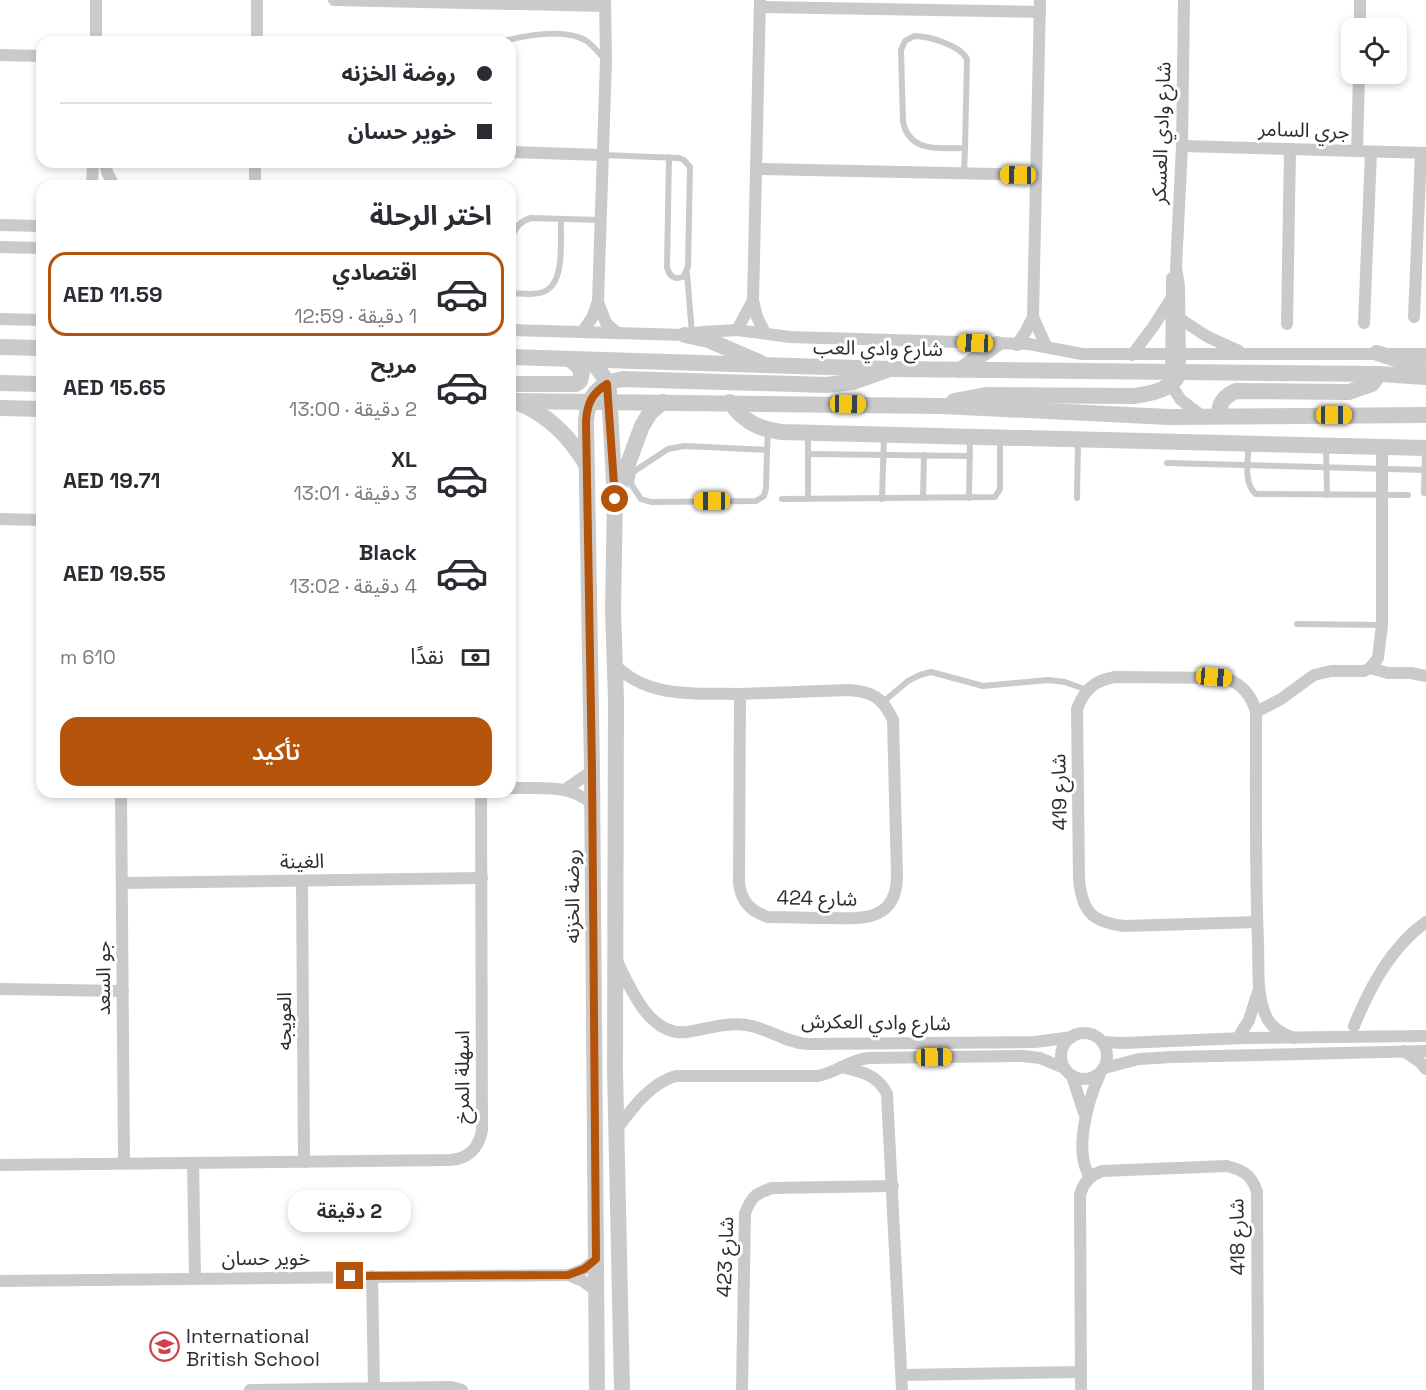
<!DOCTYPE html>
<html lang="ar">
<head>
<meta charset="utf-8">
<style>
	body { margin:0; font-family:"Space Grotesk","Noto Sans Arabic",sans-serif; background:#f2f2f3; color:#2b2b33; direction:rtl; height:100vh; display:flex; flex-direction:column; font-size:22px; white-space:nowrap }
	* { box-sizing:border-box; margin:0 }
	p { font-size:20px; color:#7c7c81 }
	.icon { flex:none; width:33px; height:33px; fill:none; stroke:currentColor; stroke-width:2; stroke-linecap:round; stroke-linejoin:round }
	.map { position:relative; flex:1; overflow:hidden; direction:ltr }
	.details { position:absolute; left:36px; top:180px; width:480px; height:618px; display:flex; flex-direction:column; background:#fff; border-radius:18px; box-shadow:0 3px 9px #0003; direction:rtl }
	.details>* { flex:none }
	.guide { position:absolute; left:36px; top:36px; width:480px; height:132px; border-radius:18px; box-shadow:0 3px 9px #0003; direction:rtl; display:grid; align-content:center; height:132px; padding:0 24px; background:#fff }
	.buttons { position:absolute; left:1341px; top:18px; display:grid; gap:12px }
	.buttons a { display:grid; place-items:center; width:66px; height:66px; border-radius:12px; background:#fff; box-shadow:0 3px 9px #0003; font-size:30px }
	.end { position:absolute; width:27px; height:27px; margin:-14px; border:8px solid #b45309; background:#fff; box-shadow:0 0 0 3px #fff }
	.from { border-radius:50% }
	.bubble { position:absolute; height:42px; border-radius:18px; background:#fff; box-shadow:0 3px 9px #0003; font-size:20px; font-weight:600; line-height:42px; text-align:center; direction:rtl }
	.car { position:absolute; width:18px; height:36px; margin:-18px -9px; border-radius:8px; box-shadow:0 0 4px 2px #0007; background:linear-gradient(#f5c518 24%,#345 0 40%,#f5c518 0 76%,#345 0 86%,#f5c518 0) }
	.guide b { display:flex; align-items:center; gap:21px; height:57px; font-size:22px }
	.guide b+b { border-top:2px solid #e1e1e2 }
	.guide i { width:15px; height:15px; background:#2b2b33 }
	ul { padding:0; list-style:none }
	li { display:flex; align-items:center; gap:18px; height:84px; margin:0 12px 9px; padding:0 12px; border:3px solid transparent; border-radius:18px }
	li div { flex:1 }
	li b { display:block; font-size:22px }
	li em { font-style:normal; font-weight:600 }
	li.active { border-color:#b45309 }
	li>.icon { width:54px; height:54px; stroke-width:1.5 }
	h2 { padding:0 24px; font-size:27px; line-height:72px }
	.pay { display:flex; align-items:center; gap:15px; height:66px; padding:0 24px; font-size:22px }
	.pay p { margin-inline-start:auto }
	.action { display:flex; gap:12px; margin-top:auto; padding:12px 24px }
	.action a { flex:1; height:69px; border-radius:18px; background:#b45309; color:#fff; font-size:24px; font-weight:600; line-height:69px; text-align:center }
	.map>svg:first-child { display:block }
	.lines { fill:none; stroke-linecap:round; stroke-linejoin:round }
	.service { stroke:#cacaca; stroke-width:6 }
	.minor { stroke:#cacaca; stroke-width:12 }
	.tertiary { stroke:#cacaca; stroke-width:16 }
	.route { stroke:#b45309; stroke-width:8 }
	.labels { text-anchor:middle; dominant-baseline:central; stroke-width:6; stroke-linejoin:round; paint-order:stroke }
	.street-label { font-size:20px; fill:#2d2d2d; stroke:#fff }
	.poi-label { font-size:20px; fill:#2d2d2d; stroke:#fff; text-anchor:start }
</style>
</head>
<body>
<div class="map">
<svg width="1426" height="1390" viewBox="0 0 1426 1390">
	<rect width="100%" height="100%" fill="#fff"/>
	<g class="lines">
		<g class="service">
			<path d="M914 36C928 36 960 45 967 59L965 148C939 148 910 153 903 122L901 50 905 41Z"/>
			<path d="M500 42C523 36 563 28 585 40 593 45 599 53 605 60"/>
			<path d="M602 155 679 158 684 160 690 167 688 267 683 277C674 280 669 276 667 267L669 157"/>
			<path d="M964 173 965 148"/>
			<path d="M687 273 692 334"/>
			<path d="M510 280C511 259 504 225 531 218L600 220"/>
			<path d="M510 293C520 293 533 296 543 292 566 284 560 240 561 219"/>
			<path d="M808 433V499"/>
			<path d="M1249 444C1248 459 1243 484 1256 494L1408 495"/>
			<path d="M684 446 767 450 766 488 764 496 756 501 651 502 641 499 631 484 633 472 668 449Z"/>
			<path d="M1326 448 1327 495"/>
			<path d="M767 450 768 431"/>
			<path d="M808 454 970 456"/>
			<path d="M1167 463 1426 470"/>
			<path d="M1424 493 1425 449"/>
			<path d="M923 498 924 455"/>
			<path d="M969 498 970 437"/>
			<path d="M1077 498 1078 440"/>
			<path d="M782 499 995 497 1000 489V438"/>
			<path d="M882 499 884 435"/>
			<path d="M1297 624 1382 625"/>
			<path d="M883 702 908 681 920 675 931 672 983 686 1048 680 1065 682 1087 690"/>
		</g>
		<g class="minor">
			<path d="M334 0 605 6"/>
			<path d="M760 0 753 300 757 317 765 333"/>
			<path d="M760 7 1040 12"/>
			<path d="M1360 28V0"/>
			<path d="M96 42V0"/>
			<path d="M257 42V0"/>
			<path d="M0 55 42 56"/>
			<path d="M1182 146 1426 153"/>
			<path d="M1357 151 1359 74"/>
			<path d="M510 152 601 155"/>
			<path d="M105 162 107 172 114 186"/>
			<path d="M757 169 1036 175"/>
			<path d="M92 186 93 162"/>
			<path d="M255 186V162"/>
			<path d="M0 225 42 226"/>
			<path d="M0 247 42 248"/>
			<path d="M1172 278 1171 385 1181 400 1202 416"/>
			<path d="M598 302 606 323 617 333"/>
			<path d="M1033 317 1046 346"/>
			<path d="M1414 317 1421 153"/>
			<path d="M0 319 42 320"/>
			<path d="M1180 319 1208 337 1239 351"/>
			<path d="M1364 323 1371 152"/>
			<path d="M1287 324 1290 149"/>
			<path d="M510 330 685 335 702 332 737 330 790 337 1029 344 1082 354H1426"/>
			<path d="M737 330 753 300"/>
			<path d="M582 332 592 318 598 301 606 60 605 0"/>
			<path d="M1017 345 1026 331 1033 317 1040 0"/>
			<path d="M1132 355 1153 327 1171 299"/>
			<path d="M1180 361 1179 286 1176 268 1182 146 1184 0"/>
			<path d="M0 519 42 520"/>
			<path d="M615 665C649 699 696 693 740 694"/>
			<path d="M1370 668 1388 673H1411L1426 676"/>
			<path d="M848 690C872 691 883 698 893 720L897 875C897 921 864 919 828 918 808 918 788 917 768 917 750 911 741 901 739 883L740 694Z"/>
			<path d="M1256 712 1281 699 1314 675 1331 671H1364L1370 668 1378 658 1382 625V447"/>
			<path d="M510 788C540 789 569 783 592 804"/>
			<path d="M566 789 592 771"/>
			<path d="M121 792 124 1163"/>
			<path d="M302 880 304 1162"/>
			<path d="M122 883 482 878"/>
			<path d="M1257 922 1124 926C1091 922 1082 911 1079 879L1077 709C1084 690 1095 680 1115 677L1226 678C1242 685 1251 694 1256 712 1256 789 1255 866 1258 943 1259 966 1256 994 1266 1016 1271 1028 1282 1034 1294 1038"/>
			<path d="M617 961C630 988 650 1037 687 1032 707 1029 726 1022 746 1025 768 1028 786 1043 808 1044L1035 1042 1072 1037"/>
			<path d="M0 989 123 991"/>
			<path d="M1354 1026C1370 987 1391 947 1426 922"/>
			<circle cx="1084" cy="1056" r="23"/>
			<path d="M1238 1038 1249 1020 1258 992"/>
			<path d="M1103 1042 1123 1043 1244 1038 1426 1036"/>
			<path d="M1404 1051 1420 1062 1426 1069"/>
			<path d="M841 1067C861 1071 878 1075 887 1094L902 1390"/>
			<path d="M1104 1068 1139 1059 1172 1057 1426 1051"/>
			<path d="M1072 1076 1084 1113"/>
			<path d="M616 1130C632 1109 650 1083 676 1076H817C836 1073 849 1060 868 1058L1023 1056 1040 1058 1064 1068"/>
			<path d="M193 1163 195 1278"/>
			<path d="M0 1165 450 1160C468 1159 479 1148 482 1130L481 792"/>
			<path d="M1090 1177C1073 1151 1088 1100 1100 1074"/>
			<path d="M568 1275 583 1281 596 1291"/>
			<path d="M372 1276 374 1388"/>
			<path d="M0 1281 568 1275 584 1269 596 1259"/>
			<path d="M902 1375 1081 1372"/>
			<path d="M250 1390 451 1387 462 1390"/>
			<path d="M742 1390 745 1213C752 1196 755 1194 772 1188L893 1186"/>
			<path d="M1081 1390 1080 1195C1083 1183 1090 1175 1102 1171L1227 1166C1243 1170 1252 1175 1257 1192L1258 1390"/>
		</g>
		<g class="tertiary">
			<path d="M685 335 708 340 761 363"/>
			<path d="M0 347 42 348"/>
			<path d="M1377 353 1426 369"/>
			<path d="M510 357 890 369 1379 374 1426 377"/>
			<path d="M591 360 604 377 609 392 615 499 613 610 616 700 615 1069 622 1390"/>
			<path d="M960 370 997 344"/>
			<path d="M0 383 42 384"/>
			<path d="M510 384H576L580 381 582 372 577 365 571 360"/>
			<path d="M510 401 942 406 1169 417 1426 415"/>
			<path d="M954 401 986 395 1135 396C1151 393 1174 390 1179 372"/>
			<path d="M730 402C743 421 758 429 781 432L1426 448"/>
			<path d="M519 403C550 416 571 438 587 466"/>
			<path d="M0 408 42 409"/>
			<path d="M1219 415C1219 403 1224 396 1236 391L1349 392 1372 384 1379 374"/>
			<path d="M617 493 642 426 650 413 663 402"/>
			<path d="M597 1390 592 771 586 421C588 396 597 384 622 379L826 385 853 382 890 369"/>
		</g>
	</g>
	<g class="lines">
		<path class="route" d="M350 1276 568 1275 584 1269 596 1259 592 771 586 421C587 404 592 393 607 384L615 499"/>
	</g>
	<defs>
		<symbol id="school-ring" viewBox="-11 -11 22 22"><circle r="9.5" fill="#fff" stroke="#d24149" stroke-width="1.5"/><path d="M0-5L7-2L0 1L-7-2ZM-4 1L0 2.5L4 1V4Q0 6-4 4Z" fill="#d24149"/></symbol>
	</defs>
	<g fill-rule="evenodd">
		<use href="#school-ring" x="148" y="1330" width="33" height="33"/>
	</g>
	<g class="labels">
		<g class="street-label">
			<text transform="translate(1304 130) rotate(2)">جري السامر</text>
			<text transform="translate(1161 133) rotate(-88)">شارع وادي العسكر</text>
			<text transform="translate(878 348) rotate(1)">شارع وادي العب</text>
			<text transform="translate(1059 792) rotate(-91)">شارع 419</text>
			<text transform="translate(302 861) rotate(-1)">الغينة</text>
			<text transform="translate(572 896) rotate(-90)">روضة الخزنه</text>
			<text transform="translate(817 898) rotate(1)">شارع 424</text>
			<text transform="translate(103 978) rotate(-90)">جو السعد</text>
			<text transform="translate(284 1021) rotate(-90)">العويجه</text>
			<text transform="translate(876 1022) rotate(1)">شارع وادي العكرش</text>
			<text transform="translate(462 1077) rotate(-90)">اسهلة المرخ</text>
			<text transform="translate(1237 1237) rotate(-91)">شارع 418</text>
			<text transform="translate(725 1257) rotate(-88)">شارع 423</text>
			<text x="266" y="1258">خوير حسان</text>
		</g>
		<g class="poi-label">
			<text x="186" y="1336">International<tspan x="186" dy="23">British School</tspan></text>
		</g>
	</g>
</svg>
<div class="buttons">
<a><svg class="icon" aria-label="locate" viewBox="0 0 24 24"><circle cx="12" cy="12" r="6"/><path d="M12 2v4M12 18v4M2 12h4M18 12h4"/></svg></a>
</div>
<i class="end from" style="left:615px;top:499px"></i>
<i class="end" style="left:350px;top:1276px"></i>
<div class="bubble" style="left:288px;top:1190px;width:123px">2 دقيقة</div>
<i class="car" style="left:1018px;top:175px;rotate:271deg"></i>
<i class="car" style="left:975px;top:343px;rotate:272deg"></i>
<i class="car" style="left:848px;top:404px;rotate:91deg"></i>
<i class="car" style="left:1334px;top:415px;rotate:90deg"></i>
<i class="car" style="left:712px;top:501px;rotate:270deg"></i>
<i class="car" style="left:1214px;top:677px;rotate:95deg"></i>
<i class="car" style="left:934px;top:1057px;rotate:89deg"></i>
<div class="guide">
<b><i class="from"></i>روضة الخزنه</b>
<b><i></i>خوير حسان</b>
</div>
<section class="details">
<h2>اختر الرحلة</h2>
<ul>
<li class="active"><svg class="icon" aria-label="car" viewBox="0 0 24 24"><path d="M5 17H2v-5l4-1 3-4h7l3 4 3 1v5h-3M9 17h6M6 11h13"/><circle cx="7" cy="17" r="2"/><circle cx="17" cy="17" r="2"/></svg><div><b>اقتصادي</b><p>1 دقيقة · 12:59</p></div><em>AED 11.59</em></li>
<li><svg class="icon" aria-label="car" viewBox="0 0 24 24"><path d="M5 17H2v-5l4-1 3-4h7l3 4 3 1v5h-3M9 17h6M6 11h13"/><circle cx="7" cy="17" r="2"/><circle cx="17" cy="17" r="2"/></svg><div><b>مريح</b><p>2 دقيقة · 13:00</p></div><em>AED 15.65</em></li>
<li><svg class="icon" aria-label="car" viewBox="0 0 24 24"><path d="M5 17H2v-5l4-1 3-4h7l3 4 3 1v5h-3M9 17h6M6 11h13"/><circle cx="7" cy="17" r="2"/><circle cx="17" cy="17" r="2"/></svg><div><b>XL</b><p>3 دقيقة · 13:01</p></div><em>AED 19.71</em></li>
<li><svg class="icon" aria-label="car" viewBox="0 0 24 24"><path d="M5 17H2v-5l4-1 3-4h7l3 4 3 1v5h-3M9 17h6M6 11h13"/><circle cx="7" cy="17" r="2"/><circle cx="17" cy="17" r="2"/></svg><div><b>Black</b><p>4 دقيقة · 13:02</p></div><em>AED 19.55</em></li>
</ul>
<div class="pay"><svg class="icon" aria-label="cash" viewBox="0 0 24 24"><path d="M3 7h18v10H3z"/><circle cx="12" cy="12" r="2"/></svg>نقدًا<p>610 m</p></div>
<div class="action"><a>تأكيد</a></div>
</section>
</div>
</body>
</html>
